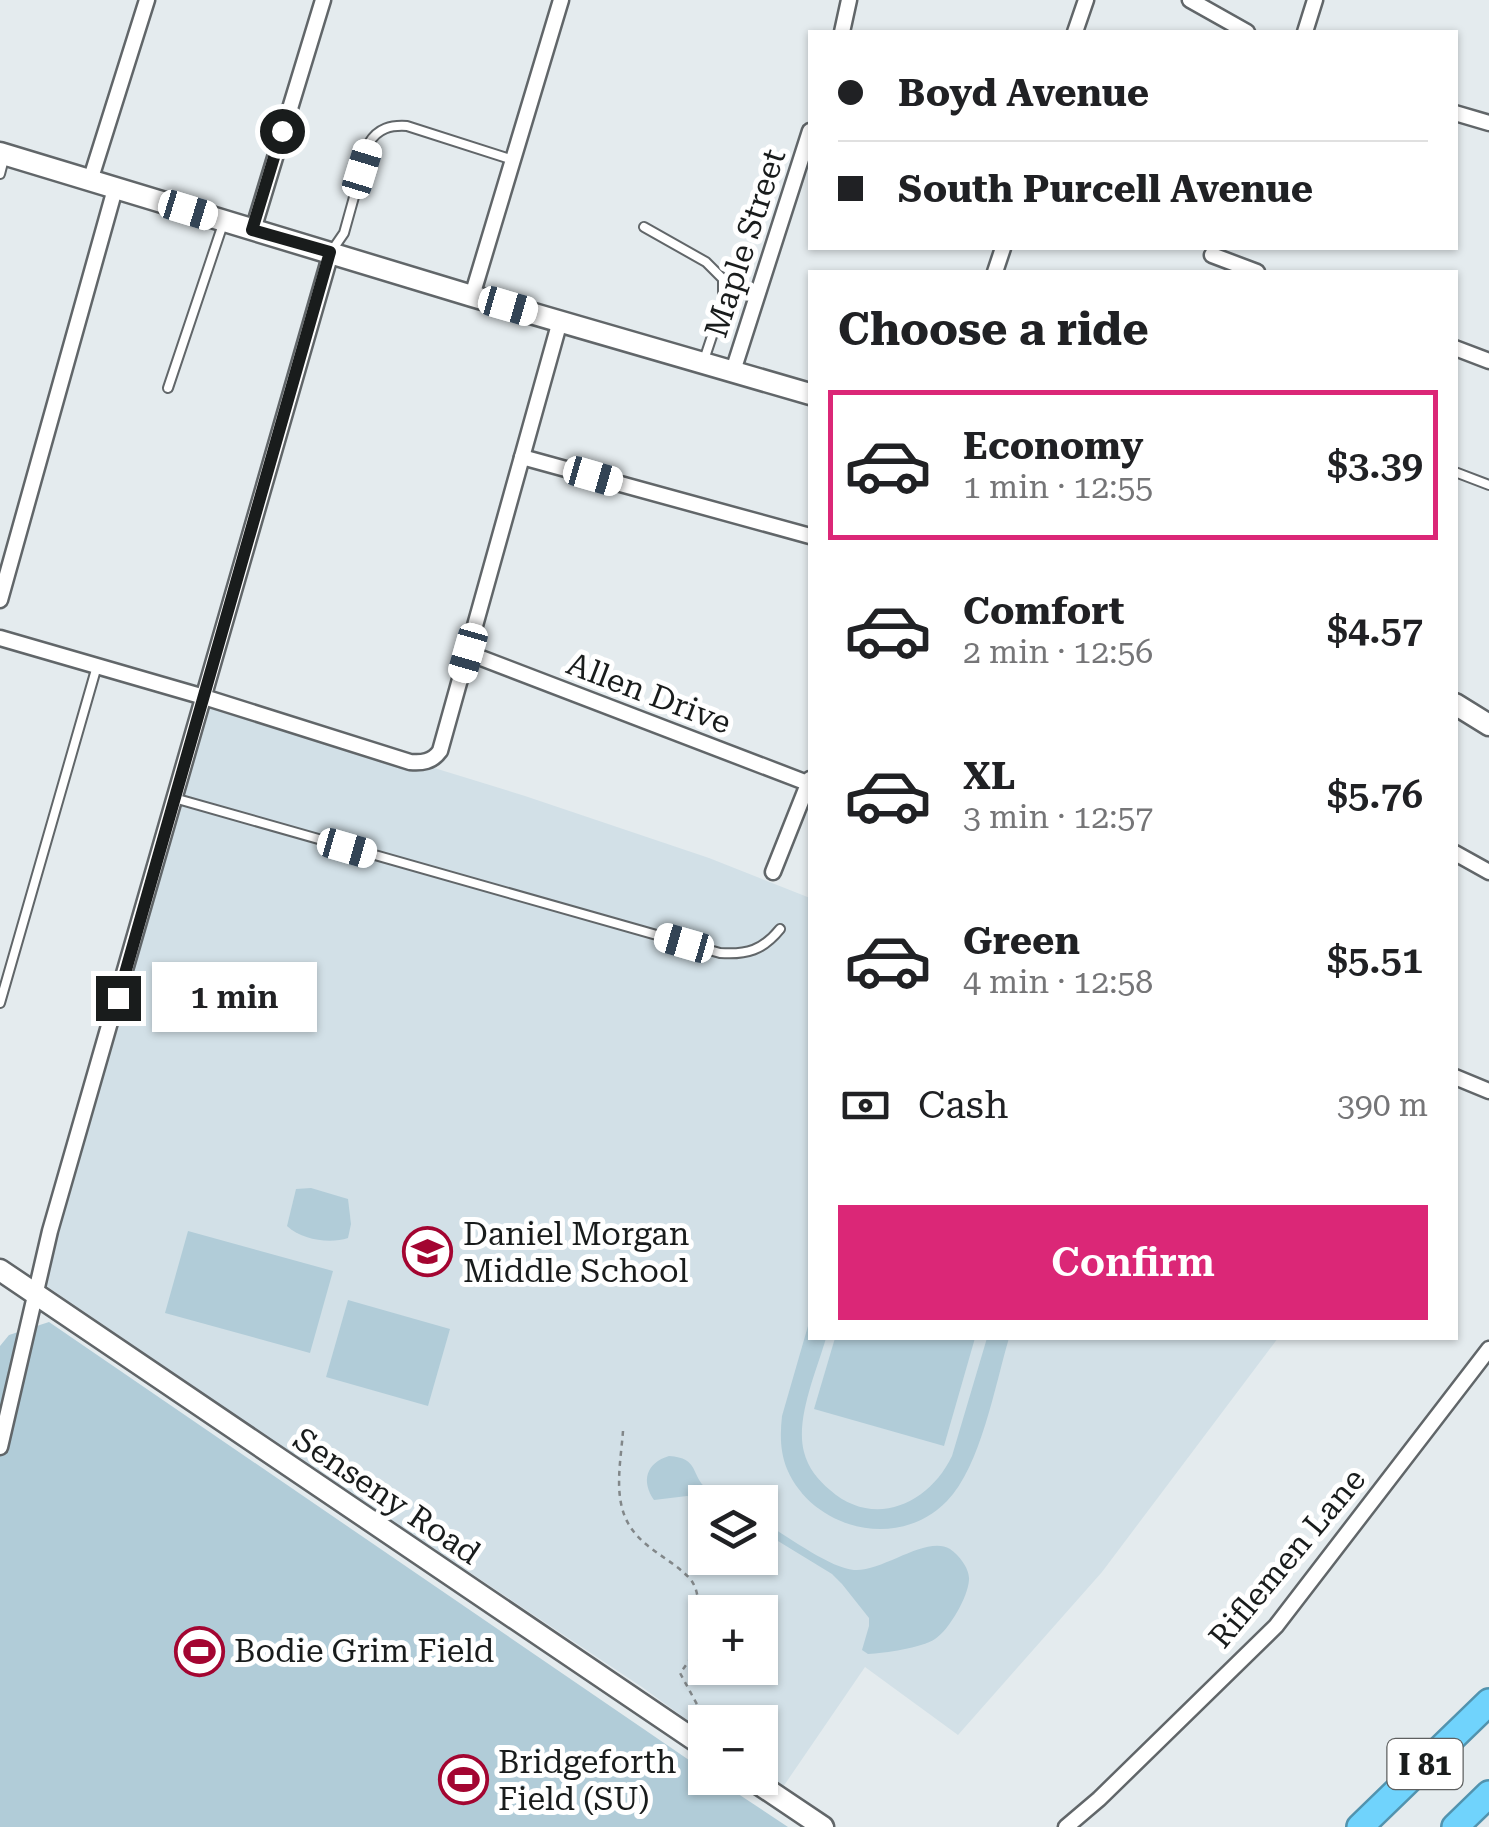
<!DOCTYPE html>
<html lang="en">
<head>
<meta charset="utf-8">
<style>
	body { margin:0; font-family:"Roboto Serif",serif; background:#f2f2f2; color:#202124; height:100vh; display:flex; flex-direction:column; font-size:38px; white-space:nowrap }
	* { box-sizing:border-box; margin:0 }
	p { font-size:32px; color:#757577 }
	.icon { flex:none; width:55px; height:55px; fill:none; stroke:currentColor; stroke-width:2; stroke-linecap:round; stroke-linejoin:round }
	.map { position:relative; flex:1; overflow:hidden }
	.drawer { position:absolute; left:808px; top:270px; width:650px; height:1070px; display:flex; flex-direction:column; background:#fff; border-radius:0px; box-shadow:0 2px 8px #0004 }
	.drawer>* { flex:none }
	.hud { position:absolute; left:808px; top:30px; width:650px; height:220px; border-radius:0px; box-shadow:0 2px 8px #0004; display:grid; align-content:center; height:220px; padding:0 30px; background:#fff }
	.tools { position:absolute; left:688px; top:1485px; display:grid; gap:20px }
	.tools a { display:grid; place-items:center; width:90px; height:90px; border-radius:0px; background:#fff; box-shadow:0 2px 8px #0004; font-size:50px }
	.end { position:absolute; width:45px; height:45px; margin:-22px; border:12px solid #191c1c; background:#fff; box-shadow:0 0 0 5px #fff }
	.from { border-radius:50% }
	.bubble { position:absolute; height:70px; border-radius:0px; background:#fff; box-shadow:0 2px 8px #0004; font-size:32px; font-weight:600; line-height:70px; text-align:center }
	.car { position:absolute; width:30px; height:60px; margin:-30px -15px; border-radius:12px; box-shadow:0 0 8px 2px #0007; background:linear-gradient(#fff 24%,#345 0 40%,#fff 0 76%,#345 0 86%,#fff 0) }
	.hud b { display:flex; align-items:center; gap:35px; height:95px; font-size:38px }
	.hud b+b { border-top:2px solid #e0e0e0 }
	.hud i { width:25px; height:25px; background:#202124 }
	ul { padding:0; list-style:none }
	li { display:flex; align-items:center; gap:30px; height:150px; margin:0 20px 15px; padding:0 10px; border:5px solid transparent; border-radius:0px }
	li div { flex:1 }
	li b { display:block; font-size:38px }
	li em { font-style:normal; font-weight:600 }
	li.on { border-color:#db2777 }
	li>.icon { width:90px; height:90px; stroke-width:1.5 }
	h2 { padding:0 30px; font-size:45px; line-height:120px }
	.pay { display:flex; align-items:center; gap:25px; height:110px; padding:0 30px; font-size:38px }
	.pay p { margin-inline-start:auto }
	.cta { display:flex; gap:20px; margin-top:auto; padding:20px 30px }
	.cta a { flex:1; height:115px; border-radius:0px; background:#db2777; color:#fff; font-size:40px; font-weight:600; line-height:115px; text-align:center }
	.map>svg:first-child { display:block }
	.built { fill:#d2e0e7; fill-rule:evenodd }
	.green { fill:#b1ccd8 }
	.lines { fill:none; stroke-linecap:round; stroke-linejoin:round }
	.lane-casing { stroke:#616669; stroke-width:12 }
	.street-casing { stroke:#616669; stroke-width:19 }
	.secondary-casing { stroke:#616669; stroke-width:25 }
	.highway-casing { stroke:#5293ae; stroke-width:30 }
	.path { stroke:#828789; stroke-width:2.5; stroke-dasharray:5 5; stroke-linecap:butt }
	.lane { stroke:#fff; stroke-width:8 }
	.street { stroke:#fff; stroke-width:14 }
	.secondary { stroke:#fff; stroke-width:20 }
	.highway { stroke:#70d3fc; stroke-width:25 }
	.route { stroke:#191c1c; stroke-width:12 }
	.labels { text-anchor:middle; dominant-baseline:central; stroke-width:10; stroke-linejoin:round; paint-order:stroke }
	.shield { fill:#fff; stroke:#5e6060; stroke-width:2.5 }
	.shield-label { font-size:30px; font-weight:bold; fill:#191c1c }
	.street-label { font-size:32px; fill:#191c1c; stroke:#fff }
	.poi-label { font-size:32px; fill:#191c1c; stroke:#fff; text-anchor:start }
</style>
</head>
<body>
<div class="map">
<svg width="1489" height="1827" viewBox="0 0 1489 1827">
	<rect width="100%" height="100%" fill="#e4ebee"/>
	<path class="built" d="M204 697 525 796 709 858 810 898V1338H1278L1102 1572 958 1735 865 1667 783 1787 760 1771V1722H705V1733L642 1687 335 1483 39 1281ZM705 1502H760V1558H705ZM705 1612H760V1668H705Z"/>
	<g class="green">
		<path d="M311 1188 348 1199 351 1224 348 1238C330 1244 302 1240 287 1226L296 1189Z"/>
		<path d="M188 1231 333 1271 310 1353 165 1313Z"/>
		<path d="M348 1300 450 1329 428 1406 326 1377Z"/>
		<path d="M810 1319V1338H826C817 1370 795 1419 804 1452 808 1468 818 1480 830 1490 874 1529 929 1504 952 1456L987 1338H1009C995 1385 981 1466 947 1501 899 1551 813 1530 787 1469 780 1452 780 1434 782 1416Z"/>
		<path d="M49 1322 705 1771V1778H714L788 1827H0V1346L9 1335Z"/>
		<path d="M835 1338H975L944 1446 814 1409Z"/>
		<path d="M669 1456C700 1458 690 1475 707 1489 714 1494 724 1498 731 1502H711L687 1496 654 1500C641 1481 646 1463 669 1456Z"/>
		<path d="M760 1520C783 1533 829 1568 854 1570 883 1572 926 1535 950 1549 959 1555 970 1569 969 1580 968 1597 949 1630 935 1639 921 1648 885 1653 868 1654L862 1650 869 1626V1618L842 1584 832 1574 760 1530Z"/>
	</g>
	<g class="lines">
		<defs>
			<g id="lane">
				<path d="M0 174 5 155"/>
				<path d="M644 227 706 262 723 279V303L703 363"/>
				<path d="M333 249 344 233 369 143C378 128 391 125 407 126L513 160"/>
				<path d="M168 388 224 221"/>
				<path d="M1455 472 1489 485"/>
				<path d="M174 798 720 953C747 955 763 950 780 929"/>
				<path d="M0 1003 97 666"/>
			</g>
			<g id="street">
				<path d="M1190 0 1247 32"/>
				<path d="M842 32 849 0"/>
				<path d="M1075 32 1086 0"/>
				<path d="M1305 32 1315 0"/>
				<path d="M1455 113 1489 123"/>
				<path d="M90 181 147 0"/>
				<path d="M253 230 323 0"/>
				<path d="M1212 255 1257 272"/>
				<path d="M995 272 1003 248"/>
				<path d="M472 296 561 0"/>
				<path d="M1455 348 1489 361"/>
				<path d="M733 371 810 131"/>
				<path d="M522 457 810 536"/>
				<path d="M0 600 115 189"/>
				<path d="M0 638 204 697 410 762C422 763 432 762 440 751L560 321"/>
				<path d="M468 653 810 784"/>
				<path d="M1455 853 1489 872"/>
				<path d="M773 872 810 779"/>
				<path d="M1455 1077 1489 1091"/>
				<path d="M0 1447 50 1231 331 253"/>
				<path d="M1066 1827 1099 1799 1276 1626 1489 1349"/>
			</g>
			<g id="secondary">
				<path d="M0 153 472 296 810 394"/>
				<path d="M1455 704 1489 725"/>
				<path d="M0 1270 705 1747"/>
				<path d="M750 1778 823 1827"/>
			</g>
			<g id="highway">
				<path d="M1360 1827 1489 1702"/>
				<path d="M1455 1827 1489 1794"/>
			</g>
		</defs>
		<use href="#lane" class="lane-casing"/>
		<use href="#street" class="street-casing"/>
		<use href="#secondary" class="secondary-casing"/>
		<use href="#highway" class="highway-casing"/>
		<path class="path" d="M623 1431C621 1460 613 1496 628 1523 642 1549 673 1559 691 1580 694 1584 696 1589 697 1594 708 1627 701 1646 680 1673L699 1708 702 1721"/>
		<use href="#lane" class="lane"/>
		<use href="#street" class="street"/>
		<use href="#secondary" class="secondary"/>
		<use href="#highway" class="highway"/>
	</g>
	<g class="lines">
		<path class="route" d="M118 998 330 252 252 230 282 131"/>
	</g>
	<defs>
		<symbol id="school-ring" viewBox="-11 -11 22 22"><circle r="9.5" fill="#fff" stroke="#a30531" stroke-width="1.5"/><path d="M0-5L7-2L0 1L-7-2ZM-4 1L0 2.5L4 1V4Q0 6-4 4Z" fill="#a30531"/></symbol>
		<symbol id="stadium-ring" viewBox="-11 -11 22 22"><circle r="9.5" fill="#fff" stroke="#a30531" stroke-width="1.5"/><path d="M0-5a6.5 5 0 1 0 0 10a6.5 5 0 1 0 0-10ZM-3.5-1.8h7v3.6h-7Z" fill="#a30531"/></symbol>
	</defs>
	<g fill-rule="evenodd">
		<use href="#school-ring" x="400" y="1224" width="55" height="55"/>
		<use href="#stadium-ring" x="172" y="1624" width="55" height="55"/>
		<use href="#stadium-ring" x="436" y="1752" width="55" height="55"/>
	</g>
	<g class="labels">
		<rect class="shield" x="1387.5" y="1739" width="75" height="50" rx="8"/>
		<g class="shield-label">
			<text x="1425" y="1764">I 81</text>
		</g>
		<g class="street-label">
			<text transform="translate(745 243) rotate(-72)">Maple Street</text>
			<text transform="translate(649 693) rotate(21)">Allen Drive</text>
			<text transform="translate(387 1496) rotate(34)">Senseny Road</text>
			<text transform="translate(1287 1558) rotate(-50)">Riflemen Lane</text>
		</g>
		<g class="poi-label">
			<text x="463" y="1234">Daniel Morgan<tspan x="463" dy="37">Middle School</tspan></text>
			<text x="234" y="1651">Bodie Grim Field</text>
			<text x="498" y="1762">Bridgeforth<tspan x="498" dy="37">Field (SU)</tspan></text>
		</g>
	</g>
</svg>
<div class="tools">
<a><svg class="icon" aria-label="layers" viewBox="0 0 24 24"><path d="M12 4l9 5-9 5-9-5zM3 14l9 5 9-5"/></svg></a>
<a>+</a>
<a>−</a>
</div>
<i class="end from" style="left:282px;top:131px"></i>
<i class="end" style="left:118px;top:998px"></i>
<div class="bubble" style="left:152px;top:962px;width:165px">1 min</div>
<i class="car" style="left:362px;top:169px;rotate:17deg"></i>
<i class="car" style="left:188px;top:210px;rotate:107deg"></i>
<i class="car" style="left:508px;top:306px;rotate:106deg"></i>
<i class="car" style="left:593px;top:476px;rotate:106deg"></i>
<i class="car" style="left:468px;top:653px;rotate:196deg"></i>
<i class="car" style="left:347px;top:848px;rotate:106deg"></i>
<i class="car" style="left:684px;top:943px;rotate:286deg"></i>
<div class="hud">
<b><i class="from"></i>Boyd Avenue</b>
<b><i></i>South Purcell Avenue</b>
</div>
<section class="drawer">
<h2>Choose a ride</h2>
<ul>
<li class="on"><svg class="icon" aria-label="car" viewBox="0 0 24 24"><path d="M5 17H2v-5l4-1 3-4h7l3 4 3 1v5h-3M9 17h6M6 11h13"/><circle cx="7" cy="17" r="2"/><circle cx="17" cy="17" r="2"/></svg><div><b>Economy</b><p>1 min · 12:55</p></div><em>$3.39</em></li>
<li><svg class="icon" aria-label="car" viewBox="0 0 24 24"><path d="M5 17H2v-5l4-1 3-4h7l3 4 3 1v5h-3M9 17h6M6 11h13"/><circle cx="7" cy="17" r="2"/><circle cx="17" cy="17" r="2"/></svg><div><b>Comfort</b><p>2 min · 12:56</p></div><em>$4.57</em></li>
<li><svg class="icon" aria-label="car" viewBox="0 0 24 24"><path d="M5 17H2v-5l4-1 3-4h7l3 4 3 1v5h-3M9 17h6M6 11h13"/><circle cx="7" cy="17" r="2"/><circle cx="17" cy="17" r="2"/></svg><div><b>XL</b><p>3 min · 12:57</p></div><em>$5.76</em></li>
<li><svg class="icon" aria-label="car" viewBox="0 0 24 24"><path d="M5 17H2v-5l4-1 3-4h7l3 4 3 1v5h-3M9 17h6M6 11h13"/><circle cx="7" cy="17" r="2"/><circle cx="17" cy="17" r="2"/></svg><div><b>Green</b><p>4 min · 12:58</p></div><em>$5.51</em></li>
</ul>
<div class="pay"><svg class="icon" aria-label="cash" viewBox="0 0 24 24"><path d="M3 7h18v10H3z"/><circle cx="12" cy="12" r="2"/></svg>Cash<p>390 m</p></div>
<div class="cta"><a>Confirm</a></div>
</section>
</div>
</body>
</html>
